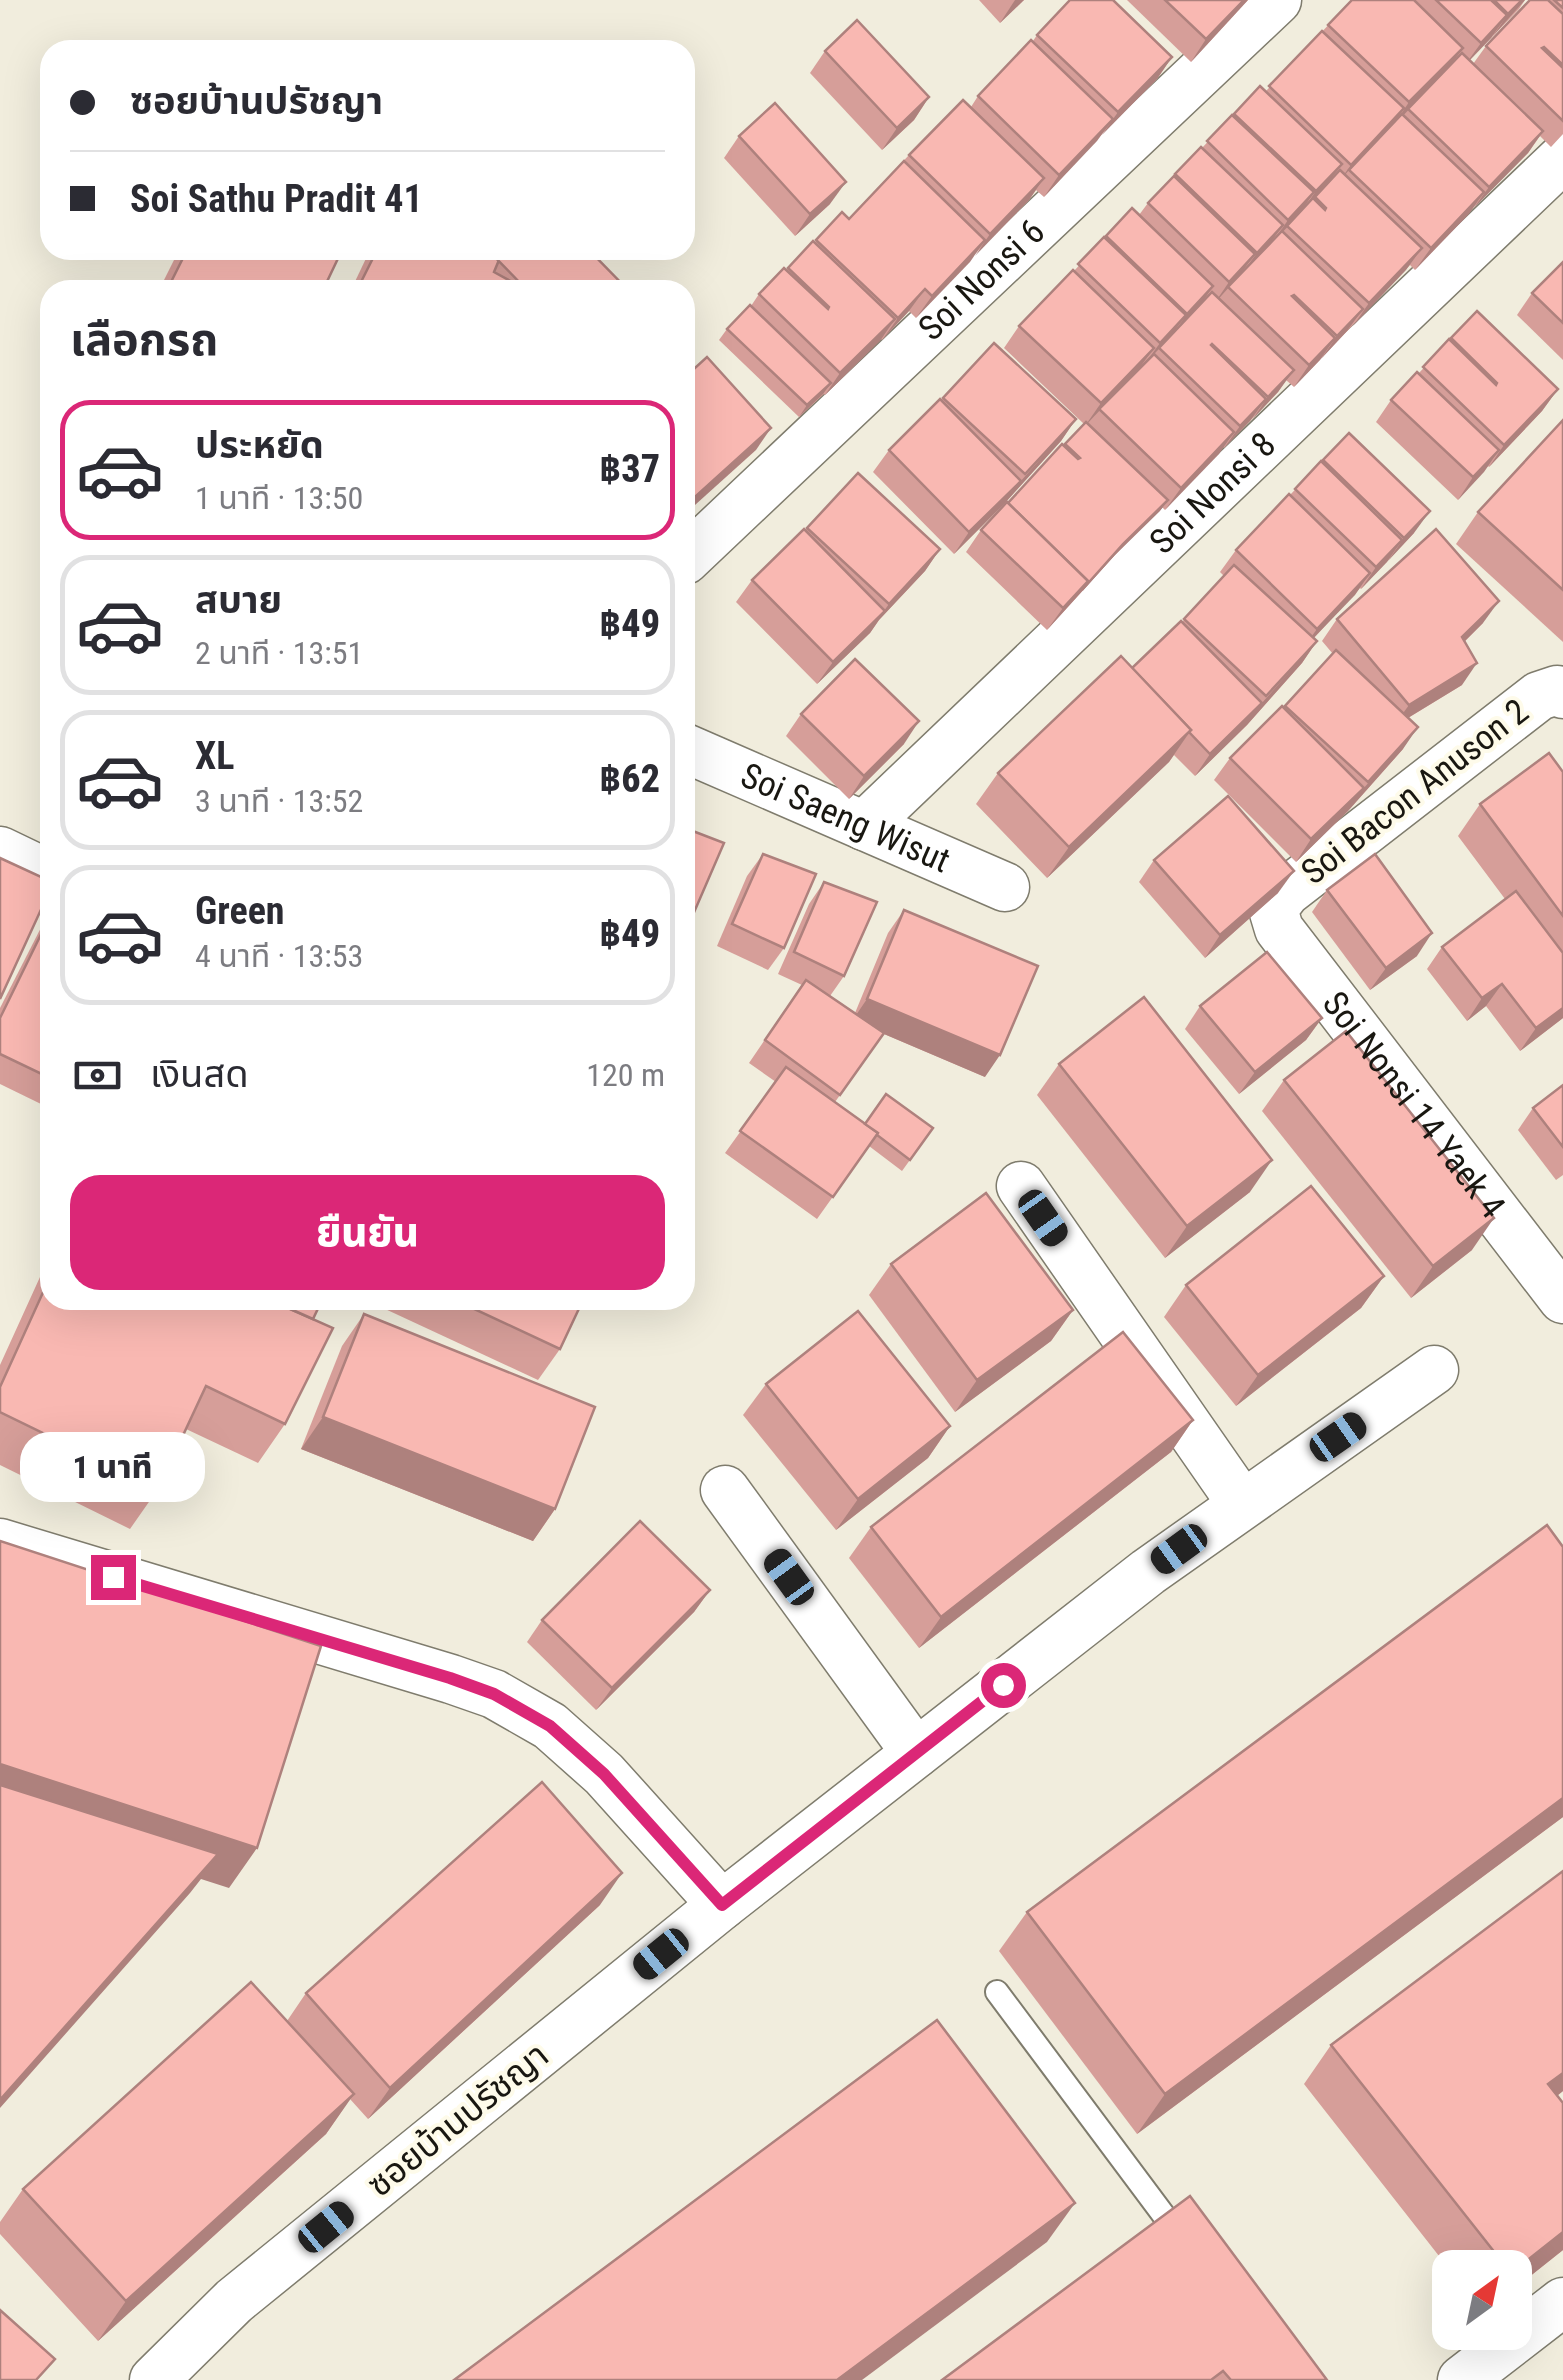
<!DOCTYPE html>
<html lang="th">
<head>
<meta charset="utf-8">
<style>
	body { margin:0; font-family:"Roboto Condensed","Noto Sans Thai",sans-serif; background:#f2f2f3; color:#2b2b33; height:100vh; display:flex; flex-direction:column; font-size:38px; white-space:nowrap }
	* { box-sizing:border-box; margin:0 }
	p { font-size:32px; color:#7c7c81 }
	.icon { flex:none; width:55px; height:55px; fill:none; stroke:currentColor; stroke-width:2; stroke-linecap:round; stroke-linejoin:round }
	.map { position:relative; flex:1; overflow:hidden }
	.details { position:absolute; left:40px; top:280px; width:655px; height:1030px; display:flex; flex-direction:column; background:#fff; border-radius:30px; box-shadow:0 10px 40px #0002 }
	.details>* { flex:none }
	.guide { position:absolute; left:40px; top:40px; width:655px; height:220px; border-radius:30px; box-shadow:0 10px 40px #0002; display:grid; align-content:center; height:220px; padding:0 30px; background:#fff }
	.needle { width:65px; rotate:33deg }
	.tools { position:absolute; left:1432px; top:2250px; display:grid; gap:20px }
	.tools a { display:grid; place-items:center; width:100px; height:100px; border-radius:20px; background:#fff; box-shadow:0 10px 40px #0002; font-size:50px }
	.end { position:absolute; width:45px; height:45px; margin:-22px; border:12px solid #db2777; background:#fff; box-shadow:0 0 0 5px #fff }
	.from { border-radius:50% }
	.bubble { position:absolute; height:70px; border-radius:30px; background:#fff; box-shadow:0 10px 40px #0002; font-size:32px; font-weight:800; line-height:70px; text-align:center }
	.car { position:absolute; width:30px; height:60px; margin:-30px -15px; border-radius:12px; box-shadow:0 0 8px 2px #0007; background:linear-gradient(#222 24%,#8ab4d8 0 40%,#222 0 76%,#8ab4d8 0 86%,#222 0) }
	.guide b { display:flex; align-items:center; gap:35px; height:95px; font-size:38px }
	.guide b+b { border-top:2px solid #e1e1e2 }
	.guide i { width:25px; height:25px; background:#2b2b33 }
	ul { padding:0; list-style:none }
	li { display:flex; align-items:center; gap:30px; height:140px; margin:0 20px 15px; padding:0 10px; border:5px solid #e1e1e2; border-radius:30px }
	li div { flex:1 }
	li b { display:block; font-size:38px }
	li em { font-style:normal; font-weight:800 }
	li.active { border-color:#db2777 }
	li>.icon { width:90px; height:90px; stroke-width:1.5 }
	h2 { padding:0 30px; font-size:45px; line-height:120px }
	.pay { display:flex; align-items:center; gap:25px; height:110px; padding:0 30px; font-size:38px }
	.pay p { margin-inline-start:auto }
	.action { display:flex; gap:20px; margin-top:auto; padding:20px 30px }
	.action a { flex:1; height:115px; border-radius:30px; background:#db2777; color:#fff; font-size:40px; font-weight:800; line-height:115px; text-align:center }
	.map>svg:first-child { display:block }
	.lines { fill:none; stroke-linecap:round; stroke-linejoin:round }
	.service-casing { stroke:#7f7c6d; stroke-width:26 }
	.minor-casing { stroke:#7f7c6d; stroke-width:51 }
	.service { stroke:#fff; stroke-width:22 }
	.minor { stroke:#fff; stroke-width:48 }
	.wall { fill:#d69e99 }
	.shaded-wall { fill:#ae817d }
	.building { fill:#f9b8b2; stroke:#ae817d; stroke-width:2.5 }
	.route { stroke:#db2777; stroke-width:12 }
	.labels { text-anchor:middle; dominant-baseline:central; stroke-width:8; stroke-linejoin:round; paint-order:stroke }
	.street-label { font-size:35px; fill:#191711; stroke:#fefbea }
</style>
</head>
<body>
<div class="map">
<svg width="1563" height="2380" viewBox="0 0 1563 2380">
	<rect width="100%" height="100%" fill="#f1eddd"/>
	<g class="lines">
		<defs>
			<path id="service" d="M997 1992 1180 2237"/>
			<g id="minor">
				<path id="s1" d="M685 560 1277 0"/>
				<path id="s2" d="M1563 694 1557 690 1539 696 1286 892 1273 909 1279 929 1563 1299"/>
				<path id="s3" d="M685 748 1005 887"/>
				<path id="s4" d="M864 826 1563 158"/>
				<path d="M0 851 50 875"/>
				<path d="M1021 1186 1242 1504"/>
				<path d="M725 1490 916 1753"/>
				<path d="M0 1543 451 1679 494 1694 550 1726 604 1774 722 1905"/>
				<path d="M154 2380 234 2301 722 1905 1148 1572 1434 1370"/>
				<path d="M1462 2380 1563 2302"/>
			</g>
		</defs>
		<use href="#service" class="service-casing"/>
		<use href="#minor" class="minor-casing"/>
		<use href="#service" class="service"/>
		<use href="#minor" class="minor"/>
	</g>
	<g class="wall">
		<path d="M979 0H1024L1000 23Z"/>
		<path d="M1127 0H1248L1191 62Z"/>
		<path d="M1352 0H1525L1519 9 1470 60 1473 64 1486 46 1530 0H1563V134L1551 147 1540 136 1528 153 1473 208 1415 270 1410 265 1294 387 1286 380 1278 392 1224 448 1223 447 1165 510 1162 507 1115 555 1047 630 966 552 981 530 1084 424 1004 348 1019 326 1074 271 1132 208 1139 215 1148 203 1201 147 1202 148 1260 86 1266 91Z"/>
		<path d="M1037 35 1172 57 1157 79 1102 134 1044 197 1036 190 1029 200 974 255 916 318 909 311 882 340 881 339 825 395 824 394 799 417 719 340 727 329 751 306 759 294 786 270 813 241 815 242 842 212 849 219 909 155 971 107 978 96 1033 41Z"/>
		<path d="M825 51 929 97 914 120 882 150 810 73Z"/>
		<path d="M739 136 830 204 795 236 724 158Z"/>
		<path d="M179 250H342L323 290H159Z"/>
		<path d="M370 250H589L628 290H351Z"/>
		<path d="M1563 262V360L1517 315 1532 293Z"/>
		<path d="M1477 311 1558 389 1542 411 1489 467 1488 466 1458 500 1376 422 1391 400 1419 373Z"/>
		<path d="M994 343 1076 419 1061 441 1005 503 954 554 873 472 889 450 941 400Z"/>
		<path d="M1563 420V642L1456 544 1478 512Z"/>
		<path d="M1349 433 1414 533 1361 589 1360 588 1314 638 1317 641 1302 663 1247 725 1195 776 1174 755 1169 762 1047 878 976 804 998 773 1132 668 1182 622 1224 576 1220 572 1236 550 1290 495Z"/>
		<path d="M858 473 940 549 925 571 879 620 870 633 817 684 736 602 752 580 805 530Z"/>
		<path d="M1337 619 1483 623 1465 641 1462 685 1408 718 1403 749 1348 811 1296 862 1214 780 1230 758 1284 708 1333 654 1322 641Z"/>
		<path d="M801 714 904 744 849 799 786 736Z"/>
		<path d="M1563 772V1018L1520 1051 1486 1006 1467 1021 1427 969 1442 947 1505 899 1458 836 1480 804Z"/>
		<path d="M685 828 692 917 685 927Z"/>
		<path d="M763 854 784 948 768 970 717 946 747 876Z"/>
		<path d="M1154 860 1278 893 1205 958 1139 882Z"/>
		<path d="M824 882 844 976 830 996 855 1013 888 933 904 910 985 1077 884 1034 835 1102 865 1124 933 1128 902 1171 869 1146 817 1219 725 1153 776 1082 749 1063 802 985 778 974 809 904Z"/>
		<path d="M1327 890 1417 956 1370 990 1312 912Z"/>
		<path d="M50 910V1091L41 1104 0 1084V1008Z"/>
		<path d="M1200 1006 1322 1018 1306 1040 1239 1094 1185 1029Z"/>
		<path d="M1059 1064 1250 1192 1165 1258 1037 1095Z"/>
		<path d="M1284 1080 1472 1250 1411 1298 1262 1111Z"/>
		<path d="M1563 1085V1175L1556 1180 1518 1130 1533 1108Z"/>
		<path d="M50 1095V1111L44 1108Z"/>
		<path d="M50 1255V1300L313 1319 285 1424 258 1463 186 1429 158 1489 130 1529 0 1465V1365Z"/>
		<path d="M891 1264 1073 1310 1051 1341 955 1412 869 1295Z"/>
		<path d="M1384 1276 1361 1308 1236 1406 1164 1317 1186 1285Z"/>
		<path d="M387 1300H583L560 1349 538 1380 383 1308Z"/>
		<path d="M364 1314 555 1509 533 1541 301 1449 342 1346Z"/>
		<path d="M766 1384 950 1426 928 1458 836 1530 743 1415Z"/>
		<path d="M1193 1420 1171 1452 919 1648 849 1558 871 1527Z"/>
		<path d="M1563 1547V1817L1137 2134 999 1951 1027 1912Z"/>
		<path d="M710 1590 694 1612 596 1710 527 1642 542 1620Z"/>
		<path d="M1563 1871V2091L1557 2096 1563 2103V2250L1515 2288V2268H1450V2270L1304 2084 1331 2045Z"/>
		<path d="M600 1905 368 2119 350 2099 326 2134 98 2341 0 2234V2222L23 2189 287 2021 306 1993Z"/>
		<path d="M1190 2196 1327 2380H942Z"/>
	</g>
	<g class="shaded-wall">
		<path d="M1015 0H1024L1000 23Z"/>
		<path d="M1244 0H1248L1191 62 1206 39Z"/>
		<path d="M1522 0H1525L1493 36 1508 14Z"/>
		<path d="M1507 15 1491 38 1465 65 1481 43Z"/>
		<path d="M1463 48 1447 70 1394 125 1409 102Z"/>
		<path d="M1172 57 1157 79 1102 135 1118 112Z"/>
		<path d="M929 97 914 120 882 150 897 128Z"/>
		<path d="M1404 108 1389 131 1349 170 1335 187 1351 165Z"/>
		<path d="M1113 119 1097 141 1044 197 1059 175Z"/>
		<path d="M1543 131 1528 153 1473 209 1489 187Z"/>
		<path d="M1342 164 1326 186 1301 213 1316 191Z"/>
		<path d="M1044 178 1029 200 975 256 990 234Z"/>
		<path d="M846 182 830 204 795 236 810 214Z"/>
		<path d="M1314 192 1299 215 1273 242 1288 220Z"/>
		<path d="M1484 192 1469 214 1415 270 1431 248Z"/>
		<path d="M1283 225 1267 248 1241 275 1257 253Z"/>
		<path d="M985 240 970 262 916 318 932 296Z"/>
		<path d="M1422 248 1406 270 1353 326 1369 303Z"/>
		<path d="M1255 254 1239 276 1214 304 1229 282Z"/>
		<path d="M1213 286 1198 309 1172 336 1187 314Z"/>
		<path d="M925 289 909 311 882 340 898 318Z"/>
		<path d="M1363 309 1347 331 1321 359 1337 336Z"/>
		<path d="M1186 315 1170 337 1144 365 1160 343Z"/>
		<path d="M895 319 880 341 825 395 840 373Z"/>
		<path d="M1335 338 1320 360 1294 387 1309 365Z"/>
		<path d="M1154 348 1138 370 1085 426 1101 403Z"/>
		<path d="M1294 370 1278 392 1252 420 1268 397Z"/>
		<path d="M831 383 823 394 799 417 807 405Z"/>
		<path d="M1558 389 1542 411 1489 467 1504 445Z"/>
		<path d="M1266 399 1250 421 1224 448 1240 426Z"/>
		<path d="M1076 419 1061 441 1005 503 954 554 969 532 1020 482Z"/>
		<path d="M771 428 756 450 685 514V506Z"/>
		<path d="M1234 432 1219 454 1165 510 1181 488Z"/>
		<path d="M1499 450 1484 472 1458 500 1473 477Z"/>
		<path d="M1168 500 1160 511 1115 555 1047 630 1063 608 1123 544Z"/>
		<path d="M1430 511 1414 533 1388 561 1404 538Z"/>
		<path d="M1402 540 1387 562 1361 589 1376 567Z"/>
		<path d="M940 549 925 571 879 620 870 633 817 684 833 662 881 615 889 604Z"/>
		<path d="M1370 573 1355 595 1301 651 1317 629Z"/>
		<path d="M1499 601 1483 623 1447 659 1462 637Z"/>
		<path d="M1317 641 1302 663 1247 725 1195 776 1210 754 1261 704Z"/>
		<path d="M1477 663 1462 685 1393 727 1409 705Z"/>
		<path d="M919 721 904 744 849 799 864 776Z"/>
		<path d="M1418 727 1403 749 1348 811 1296 862 1311 839 1363 789Z"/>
		<path d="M1191 730 1169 762 1047 878 1069 847Z"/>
		<path d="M1294 871 1278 893 1205 958 1220 935Z"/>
		<path d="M1432 933 1417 956 1370 990 1386 968Z"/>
		<path d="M1502 984 1486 1006 1467 1021 1482 998Z"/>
		<path d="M867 999 1000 1055 985 1077 884 1034 824 1117 884 1034 852 1021Z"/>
		<path d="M1563 1008V1018L1520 1051 1536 1028Z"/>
		<path d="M1322 1018 1306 1040 1239 1094 1255 1072Z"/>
		<path d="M1272 1160 1250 1192 1165 1258 1187 1226Z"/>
		<path d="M1494 1218 1472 1250 1411 1298 1433 1266Z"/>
		<path d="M1384 1276 1361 1308 1236 1406 1258 1375Z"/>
		<path d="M1073 1310 1051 1341 955 1412 977 1380Z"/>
		<path d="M323 1417 555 1509 533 1541 301 1449Z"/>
		<path d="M1193 1420 1171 1452 919 1648 941 1617Z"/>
		<path d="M950 1426 928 1458 836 1530 858 1499Z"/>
		<path d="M710 1590 694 1612 596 1710 612 1688Z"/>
		<path d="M0 1764 257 1848 229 1888 201 1879 190 1893 0 2108Z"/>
		<path d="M1563 1798V1817L1137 2134 1165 2094Z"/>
		<path d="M622 1873 600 1905 368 2119 390 2088Z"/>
		<path d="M1563 2073V2091L1521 2124 1548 2084Z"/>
		<path d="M354 2094 326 2134 98 2341 126 2301Z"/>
		<path d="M1075 2203 1047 2242 862 2380H837Z"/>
		<path d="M1563 2232V2250L1515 2288V2270Z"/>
	</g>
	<g class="building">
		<path d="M1070 0H1113L1172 57 1118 112 1037 35Z"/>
		<path d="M1165 0H1244L1206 39Z"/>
		<path d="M1352 0H1414L1463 48 1409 102 1328 25Z"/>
		<path d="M1436 0H1491L1507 15 1481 43Z"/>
		<path d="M1494 0H1522L1508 14Z"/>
		<path d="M1530 0H1548L1563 14V65L1544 47 1542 48 1563 68V121L1486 46Z"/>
		<path d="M1554 0H1563V8Z"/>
		<path d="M857 20 929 97 897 128 825 51Z"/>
		<path d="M1322 31 1404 108 1351 165 1269 86Z"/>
		<path d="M1031 40 1113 119 1059 175 978 96Z"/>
		<path d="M1462 53 1543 131 1489 187 1408 109Z"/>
		<path d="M1260 86 1342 164 1316 191 1234 114Z"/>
		<path d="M963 100 1044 178 990 234 909 155Z"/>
		<path d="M775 103 846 182 810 214 739 136Z"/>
		<path d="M1402 114 1484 192 1431 248 1349 170Z"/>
		<path d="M1232 115 1314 192 1288 220 1207 141Z"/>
		<path d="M1201 147 1283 225 1257 253 1175 174Z"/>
		<path d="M904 161 985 240 932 296 925 289 898 318 816 240 842 212 849 219Z"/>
		<path d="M1340 170 1422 248 1369 303 1287 226 1313 198 1325 210 1326 208 1315 197Z"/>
		<path d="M1174 176 1255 254 1229 282 1148 203Z"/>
		<path d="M1132 208 1213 286 1187 314 1106 236Z"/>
		<path d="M1282 231 1363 309 1337 336 1294 295 1292 296 1335 338 1309 365 1228 287Z"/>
		<path d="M1104 237 1186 315 1160 343 1078 264Z"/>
		<path d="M813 241 895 319 840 373 759 294 784 268 828 309 829 307 788 268Z"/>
		<path d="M187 250H342L323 290H167Z"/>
		<path d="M377 250H480L499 260 494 272 514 283 511 290H357Z"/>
		<path d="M488 250H589L628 290H527Z"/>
		<path d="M1563 262V323L1532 293Z"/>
		<path d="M1073 270 1154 348 1101 403 1019 326Z"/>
		<path d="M1212 292 1294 370 1268 397 1212 344 1211 345 1266 399 1240 426 1159 348Z"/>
		<path d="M750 305 831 383 807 405 727 329Z"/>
		<path d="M1477 311 1558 389 1504 445 1423 367 1449 339 1496 385 1497 383 1451 338Z"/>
		<path d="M994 343 1076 419 1025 474 943 398Z"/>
		<path d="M1154 354 1234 432 1181 488 1099 409Z"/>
		<path d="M707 357 771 428 685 506V377Z"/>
		<path d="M1417 372 1499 450 1473 477 1391 400Z"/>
		<path d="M940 399 1021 481 969 532 889 450Z"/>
		<path d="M1563 420V590L1478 512Z"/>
		<path d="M1086 422 1168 500 1123 544 1082 590 1088 581 1008 503 1062 444 1078 459 1080 458 1065 444Z"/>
		<path d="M1349 433 1430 511 1404 538 1323 460Z"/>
		<path d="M1321 461 1402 540 1376 567 1295 489Z"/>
		<path d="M858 473 940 549 889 604 807 528Z"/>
		<path d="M1289 494 1370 573 1317 629 1236 550Z"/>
		<path d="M1007 502 1088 581 1063 608 981 530Z"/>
		<path d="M804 529 885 611 833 662 752 580Z"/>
		<path d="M1436 529 1499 601 1462 637 1477 663 1409 705 1337 619Z"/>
		<path d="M1234 565 1317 641 1266 696 1184 619Z"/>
		<path d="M1181 621 1262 703 1210 754 1189 732 1191 730 1132 668Z"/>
		<path d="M1336 650 1418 727 1368 782 1285 706Z"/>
		<path d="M1121 656 1191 730 1069 847 998 773Z"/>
		<path d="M855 659 919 721 864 776 801 714Z"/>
		<path d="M1282 706 1364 788 1311 839 1230 758Z"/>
		<path d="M1549 753 1563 772V916L1480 804Z"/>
		<path d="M1228 796 1294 871 1220 935 1154 860Z"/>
		<path d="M685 828 724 843 692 917 685 913Z"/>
		<path d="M763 854 816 874 784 948 732 924Z"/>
		<path d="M1375 854 1432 933 1386 968 1327 890Z"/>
		<path d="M0 858 50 881V890L0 999Z"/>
		<path d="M824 882 877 902 844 976 794 952Z"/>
		<path d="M1516 891 1563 953V1008L1536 1028 1502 984 1482 998 1442 947Z"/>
		<path d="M904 910 1038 966 1000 1055 867 999Z"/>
		<path d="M50 916V1078L0 1054V1018Z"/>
		<path d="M1267 952 1322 1018 1255 1072 1200 1006Z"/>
		<path d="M806 980 884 1033 840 1095 765 1040Z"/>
		<path d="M1144 997 1272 1160 1187 1226 1059 1064Z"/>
		<path d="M1346 1031 1494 1218 1433 1266 1284 1080Z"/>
		<path d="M786 1067 878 1133 833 1197 740 1131Z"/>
		<path d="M1563 1085V1147L1533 1108Z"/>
		<path d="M886 1094 933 1128 910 1160 877 1135 878 1133 865 1124Z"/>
		<path d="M1311 1186 1384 1276 1258 1375 1186 1285Z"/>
		<path d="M986 1193 1073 1310 977 1380 891 1264Z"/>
		<path d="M50 1277V1300H270L333 1328 285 1424 206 1386 158 1489 0 1412V1387Z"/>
		<path d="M270 1300H322L313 1319Z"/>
		<path d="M455 1300H583L560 1349Z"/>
		<path d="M858 1311 950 1426 858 1499 766 1384Z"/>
		<path d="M364 1314 595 1407 555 1509 323 1417Z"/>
		<path d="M1123 1332 1193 1420 941 1617 871 1527Z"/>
		<path d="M640 1521 710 1590 612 1688 542 1620Z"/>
		<path d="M1547 1525 1563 1547V1798L1165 2094 1027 1912Z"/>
		<path d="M0 1541 321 1646 257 1848 0 1764Z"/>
		<path d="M542 1782 622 1873 390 2088 306 1993Z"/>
		<path d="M0 1785 218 1854 0 2100Z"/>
		<path d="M1563 1871V2073L1548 2084 1563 2103V2232L1515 2270V2268H1507L1331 2045Z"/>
		<path d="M251 1982 354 2094 126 2301 23 2189Z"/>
		<path d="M937 2020 1075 2203 837 2380H454Z"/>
		<path d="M1190 2196 1327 2380H1231L1223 2371 1211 2380H942Z"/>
		<path d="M0 2310 55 2359 36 2380H0Z"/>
	</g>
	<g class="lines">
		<path class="route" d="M113 1577 450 1678 494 1694 550 1726 604 1774 722 1905 1003 1685"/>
	</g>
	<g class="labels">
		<g class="street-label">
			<text stroke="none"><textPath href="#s1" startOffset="408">Soi Nonsi 6</textPath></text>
			<text stroke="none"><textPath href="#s4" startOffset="482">Soi Nonsi 8</textPath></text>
			<text transform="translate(1415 792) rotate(-38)">Soi Bacon Anuson 2</text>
			<text stroke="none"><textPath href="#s3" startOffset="175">Soi Saeng Wisut</textPath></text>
			<text stroke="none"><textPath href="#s2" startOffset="610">Soi Nonsi 14 Yaek 4</textPath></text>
			<text transform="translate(458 2120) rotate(-39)">ซอยบ้านปรัชญา</text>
		</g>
	</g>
</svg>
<div class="tools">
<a><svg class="needle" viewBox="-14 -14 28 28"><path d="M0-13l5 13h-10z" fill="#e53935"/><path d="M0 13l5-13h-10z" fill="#7c7c81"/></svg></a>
</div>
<i class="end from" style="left:1003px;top:1685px"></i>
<i class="end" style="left:113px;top:1577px"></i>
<div class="bubble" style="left:20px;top:1432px;width:185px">1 นาที</div>
<i class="car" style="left:1043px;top:1218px;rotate:145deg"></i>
<i class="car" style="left:1338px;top:1437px;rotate:55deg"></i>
<i class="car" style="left:1179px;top:1549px;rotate:234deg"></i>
<i class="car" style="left:789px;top:1577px;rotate:324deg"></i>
<i class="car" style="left:661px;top:1954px;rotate:231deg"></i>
<i class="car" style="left:326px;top:2227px;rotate:51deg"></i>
<div class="guide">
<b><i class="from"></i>ซอยบ้านปรัชญา</b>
<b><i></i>Soi Sathu Pradit 41</b>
</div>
<section class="details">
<h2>เลือกรถ</h2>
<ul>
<li class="active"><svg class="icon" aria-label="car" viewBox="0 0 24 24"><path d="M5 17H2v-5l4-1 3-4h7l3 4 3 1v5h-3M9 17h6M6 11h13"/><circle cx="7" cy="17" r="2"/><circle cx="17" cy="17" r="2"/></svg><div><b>ประหยัด</b><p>1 นาที · 13:50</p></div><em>฿37</em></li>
<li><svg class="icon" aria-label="car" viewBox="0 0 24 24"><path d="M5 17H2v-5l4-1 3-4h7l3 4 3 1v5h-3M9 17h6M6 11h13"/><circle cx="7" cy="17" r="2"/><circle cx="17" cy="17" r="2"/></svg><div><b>สบาย</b><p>2 นาที · 13:51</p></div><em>฿49</em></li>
<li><svg class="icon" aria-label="car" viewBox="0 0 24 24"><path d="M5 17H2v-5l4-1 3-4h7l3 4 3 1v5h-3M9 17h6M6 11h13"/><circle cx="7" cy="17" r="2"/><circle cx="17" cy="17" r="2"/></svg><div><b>XL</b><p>3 นาที · 13:52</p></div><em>฿62</em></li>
<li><svg class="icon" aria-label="car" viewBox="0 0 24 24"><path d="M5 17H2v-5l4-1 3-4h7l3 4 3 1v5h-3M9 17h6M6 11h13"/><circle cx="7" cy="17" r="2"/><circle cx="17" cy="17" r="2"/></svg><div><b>Green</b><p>4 นาที · 13:53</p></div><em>฿49</em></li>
</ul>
<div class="pay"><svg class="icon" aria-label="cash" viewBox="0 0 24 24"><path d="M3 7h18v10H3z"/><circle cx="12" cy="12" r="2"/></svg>เงินสด<p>120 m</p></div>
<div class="action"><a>ยืนยัน</a></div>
</section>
</div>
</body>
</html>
